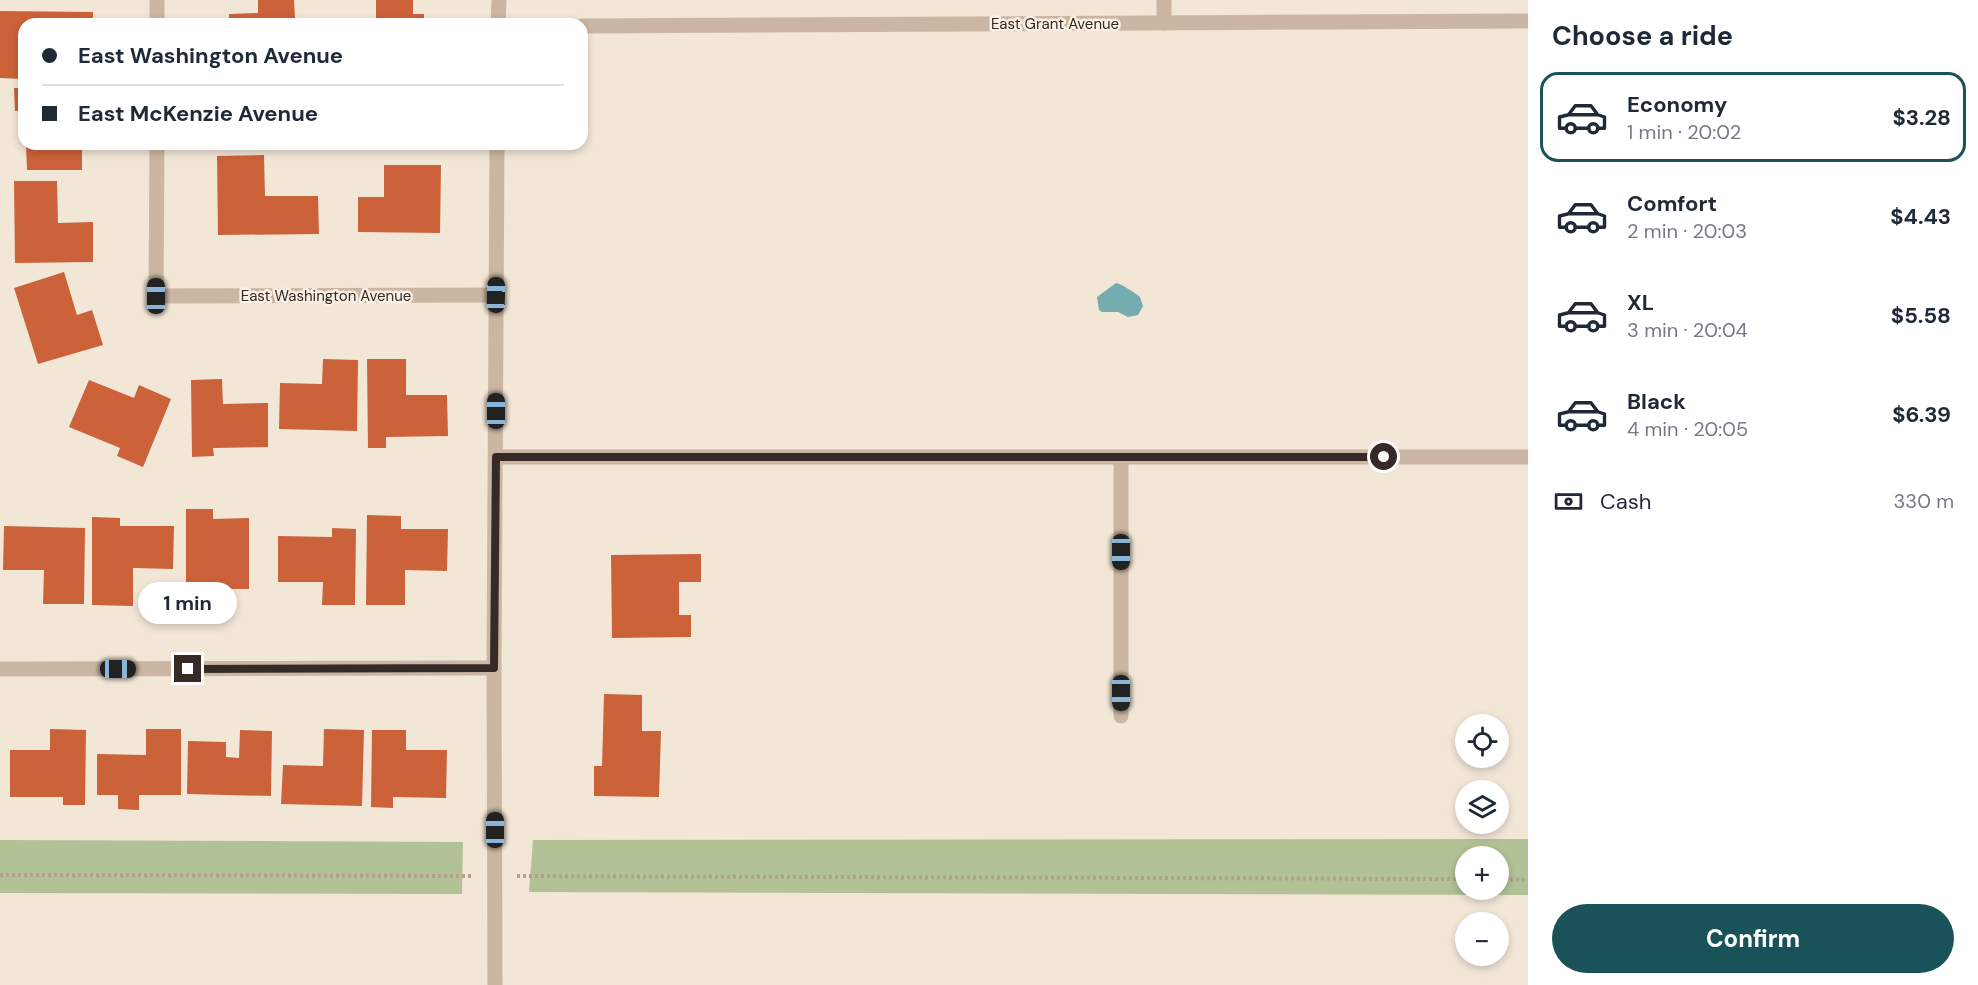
<!DOCTYPE html>
<html lang="en">
<head>
<meta charset="utf-8">
<style>
	body { margin:0; font-family:"DM Sans",sans-serif; background:#f6f6f7; color:#1f2937; height:100vh; display:flex; flex-direction:column; font-size:22px; white-space:nowrap }
	* { box-sizing:border-box; margin:0 }
	p { font-size:20px; color:#747a83 }
	.icon { flex:none; width:33px; height:33px; fill:none; stroke:currentColor; stroke-width:2; stroke-linecap:round; stroke-linejoin:round }
	.map { position:relative; flex:1; overflow:hidden }
	.drawer { display:flex; flex-direction:column; background:#fff; width:450px }
	.drawer>* { flex:none }
	.guide { position:absolute; left:18px; top:18px; width:570px; height:132px; border-radius:18px; box-shadow:0 3px 9px #0003; display:grid; align-content:center; height:132px; padding:0 24px; background:#fff }
	.fabs { position:absolute; left:1455px; top:714px; display:grid; gap:12px }
	.fabs a { display:grid; place-items:center; width:54px; height:54px; border-radius:50%; background:#fff; box-shadow:0 3px 9px #0003; font-size:30px }
	.end { position:absolute; width:27px; height:27px; margin:-14px; border:8px solid #352a25; background:#fff; box-shadow:0 0 0 3px #fff }
	.from { border-radius:50% }
	.bubble { position:absolute; height:42px; border-radius:21px; background:#fff; box-shadow:0 3px 9px #0003; font-size:20px; font-weight:700; line-height:42px; text-align:center }
	.car { position:absolute; width:18px; height:36px; margin:-18px -9px; border-radius:8px; box-shadow:0 0 4px 2px #0007; background:linear-gradient(#222 24%,#8ab4d8 0 40%,#222 0 76%,#8ab4d8 0 86%,#222 0) }
	.guide b { display:flex; align-items:center; gap:21px; height:57px; font-size:22px }
	.guide b+b { border-top:2px solid #e0e1e3 }
	.guide i { width:15px; height:15px; background:#1f2937 }
	ul { padding:0; list-style:none }
	li { display:flex; align-items:center; gap:18px; height:90px; margin:0 12px 9px; padding:0 12px; border:3px solid transparent; border-radius:18px }
	li div { flex:1 }
	li b { display:block; font-size:22px }
	li em { font-style:normal; font-weight:700 }
	li.selected { border-color:#195258 }
	li>.icon { width:54px; height:54px; stroke-width:1.5 }
	h2 { padding:0 24px; font-size:27px; line-height:72px }
	.pay { display:flex; align-items:center; gap:15px; height:66px; padding:0 24px; font-size:22px }
	.pay p { margin-inline-start:auto }
	.action { display:flex; gap:12px; margin-top:auto; padding:12px 24px }
	.action a { flex:1; height:69px; border-radius:36px; background:#195258; color:#fff; font-size:24px; font-weight:700; line-height:69px; text-align:center }
	main { display:flex; flex:1; min-height:0 }
	.map>svg:first-child { display:block }
	.green { fill:#b2c196; fill-rule:evenodd }
	.water { fill:#74acb0 }
	.building { fill:#cc623a }
	.lines { fill:none; stroke-linecap:round; stroke-linejoin:round }
	.path { stroke:#b6a08d; stroke-width:4; stroke-dasharray:3 3; stroke-linecap:butt }
	.minor { stroke:#cab6a2; stroke-width:15 }
	.route { stroke:#352a25; stroke-width:8 }
	.labels { text-anchor:middle; dominant-baseline:central; stroke-width:5; stroke-linejoin:round; paint-order:stroke }
	.street-label { font-size:15px; fill:#352a25; stroke:#faf0e3 }
</style>
</head>
<body>
<main>
<div class="map">
<svg width="1528" height="985" viewBox="0 0 1528 985">
	<rect width="100%" height="100%" fill="#f2e6d7"/>
	<g class="green">
		<path d="M1528 839V895L529 892 533 840ZM1466 856H1498V890H1466Z"/>
		<path d="M0 840 463 842 462 894 0 893Z"/>
	</g>
	<path class="water" d="M1116 283C1122 284 1135 293 1140 297L1143 306 1138 315 1128 317 1118 312H1102L1099 310 1097 297Z"/>
	<g class="building">
		<path d="M258 0H294L295 18H305V24H229V14L258 13Z"/>
		<path d="M376 0H413V14H424V24H376Z"/>
		<path d="M0 11 93 12V24H24V79L0 78Z"/>
		<path d="M14 88H24V110L15 111Z"/>
		<path d="M26 144H82V170H27Z"/>
		<path d="M228 144H289V148L228 149Z"/>
		<path d="M264 155 265 196H318L319 234 218 235 217 156Z"/>
		<path d="M384 165H441L440 233 358 232V197H384Z"/>
		<path d="M14 181H57L58 223 93 222V262L15 263Z"/>
		<path d="M64 272 77 315 92 310 103 345 38 364 14 288Z"/>
		<path d="M323 359 358 360 357 431 279 429 280 383 322 384Z"/>
		<path d="M367 359H406V395H447L448 436 386 437V448H368Z"/>
		<path d="M222 379 223 404 268 403V447L213 448 214 456 192 457 191 380Z"/>
		<path d="M89 380 134 398 139 385 171 399 143 467 117 456 120 448 69 427Z"/>
		<path d="M186 509H213V519L249 518V589H214V603H186Z"/>
		<path d="M367 515 401 516V529H448L447 571 405 570V605H366Z"/>
		<path d="M92 517 120 518V526H174L173 569 133 568V606L92 605Z"/>
		<path d="M4 526 85 528 84 604H43L44 570H3Z"/>
		<path d="M332 528 356 529 355 605H322L323 582H278V536L332 537Z"/>
		<path d="M701 554V582H679V615H691V637L612 638 611 555Z"/>
		<path d="M604 694 642 695V731H661L659 797 594 796V766H602Z"/>
		<path d="M50 729 86 730 85 805H63V797H10V750H50Z"/>
		<path d="M146 729H181V795H139V810L118 809V795H97V754L146 755Z"/>
		<path d="M324 729 364 730 362 806 281 804 283 765 323 766Z"/>
		<path d="M240 730 272 731 271 796 187 794 188 741 226 742V757L239 758Z"/>
		<path d="M372 730H406V750H447L446 798 393 797V808L371 807Z"/>
	</g>
	<g class="lines">
		<g class="path">
			<path d="M0 875 473 876"/>
			<path d="M517 876 1466 879"/>
			<path d="M1498 879 1528 880"/>
		</g>
		<g class="minor">
			<path d="M1164 0V23"/>
			<path d="M157 24V0"/>
			<path d="M498 24 499 0"/>
			<path d="M582 26 1528 21"/>
			<path d="M157 144 156 296 496 295"/>
			<path d="M496 457H1528"/>
			<path d="M1121 458V716"/>
			<path d="M0 669 494 668"/>
			<path d="M495 985 494 668 497 144"/>
		</g>
	</g>
	<g class="lines">
		<path class="route" d="M188 669 494 668 496 457H1384"/>
	</g>
	<g class="labels">
		<g class="street-label">
			<text x="1055" y="24">East Grant Avenue</text>
			<text x="326" y="296">East Washington Avenue</text>
		</g>
	</g>
</svg>
<div class="fabs">
<a><svg class="icon" aria-label="locate" viewBox="0 0 24 24"><circle cx="12" cy="12" r="6"/><path d="M12 2v4M12 18v4M2 12h4M18 12h4"/></svg></a>
<a><svg class="icon" aria-label="layers" viewBox="0 0 24 24"><path d="M12 4l9 5-9 5-9-5zM3 14l9 5 9-5"/></svg></a>
<a>+</a>
<a>−</a>
</div>
<i class="end from" style="left:1384px;top:457px"></i>
<i class="end" style="left:188px;top:669px"></i>
<div class="bubble" style="left:138px;top:582px;width:99px">1 min</div>
<i class="car" style="left:496px;top:295px;rotate:1deg"></i>
<i class="car" style="left:156px;top:296px;rotate:0deg"></i>
<i class="car" style="left:496px;top:411px;rotate:0deg"></i>
<i class="car" style="left:1121px;top:552px;rotate:180deg"></i>
<i class="car" style="left:118px;top:669px;rotate:90deg"></i>
<i class="car" style="left:1121px;top:693px;rotate:180deg"></i>
<i class="car" style="left:495px;top:830px;rotate:0deg"></i>
<div class="guide">
<b><i class="from"></i>East Washington Avenue</b>
<b><i></i>East McKenzie Avenue</b>
</div>
</div>
<section class="drawer">
<h2>Choose a ride</h2>
<ul>
<li class="selected"><svg class="icon" aria-label="car" viewBox="0 0 24 24"><path d="M5 17H2v-5l4-1 3-4h7l3 4 3 1v5h-3M9 17h6M6 11h13"/><circle cx="7" cy="17" r="2"/><circle cx="17" cy="17" r="2"/></svg><div><b>Economy</b><p>1 min · 20:02</p></div><em>$3.28</em></li>
<li><svg class="icon" aria-label="car" viewBox="0 0 24 24"><path d="M5 17H2v-5l4-1 3-4h7l3 4 3 1v5h-3M9 17h6M6 11h13"/><circle cx="7" cy="17" r="2"/><circle cx="17" cy="17" r="2"/></svg><div><b>Comfort</b><p>2 min · 20:03</p></div><em>$4.43</em></li>
<li><svg class="icon" aria-label="car" viewBox="0 0 24 24"><path d="M5 17H2v-5l4-1 3-4h7l3 4 3 1v5h-3M9 17h6M6 11h13"/><circle cx="7" cy="17" r="2"/><circle cx="17" cy="17" r="2"/></svg><div><b>XL</b><p>3 min · 20:04</p></div><em>$5.58</em></li>
<li><svg class="icon" aria-label="car" viewBox="0 0 24 24"><path d="M5 17H2v-5l4-1 3-4h7l3 4 3 1v5h-3M9 17h6M6 11h13"/><circle cx="7" cy="17" r="2"/><circle cx="17" cy="17" r="2"/></svg><div><b>Black</b><p>4 min · 20:05</p></div><em>$6.39</em></li>
</ul>
<div class="pay"><svg class="icon" aria-label="cash" viewBox="0 0 24 24"><path d="M3 7h18v10H3z"/><circle cx="12" cy="12" r="2"/></svg>Cash<p>330 m</p></div>
<div class="action"><a>Confirm</a></div>
</section>
</main>
</body>
</html>
